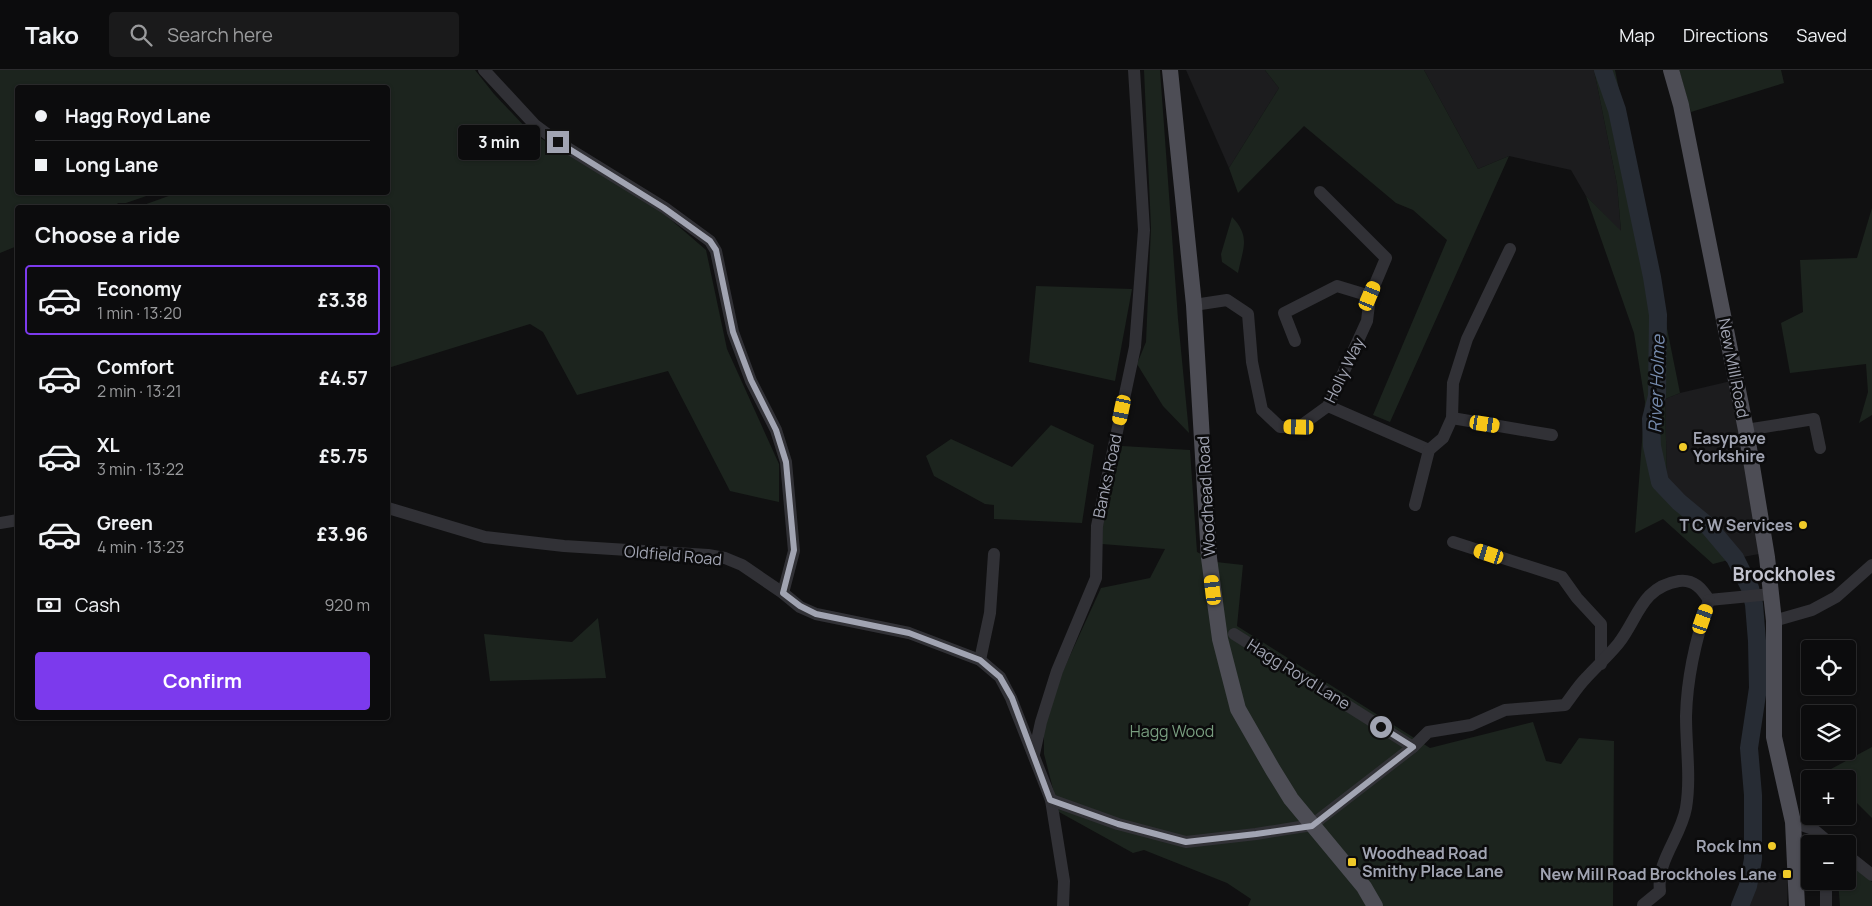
<!DOCTYPE html>
<html lang="en">
<head>
<meta charset="utf-8">
<style>
	body { margin:0; font-family:Manrope,sans-serif; background:#1a1a1b; color:#f1f3f6; height:100vh; display:flex; flex-direction:column; font-size:19px; white-space:nowrap }
	* { box-sizing:border-box; margin:0 }
	p { font-size:16px; color:#9a9b9d }
	.icon { flex:none; width:28px; height:28px; fill:none; stroke:currentColor; stroke-width:2; stroke-linecap:round; stroke-linejoin:round }
	.map { position:relative; flex:1; overflow:hidden }
	.drawer { position:absolute; left:15px; top:135px; width:375px; height:515px; display:flex; flex-direction:column; background:#0c0c0d; border-radius:5px; box-shadow:0 1px 4px #0004,0 0 0 1px #2c2c2e }
	.drawer>* { flex:none }
	.hud { position:absolute; left:15px; top:15px; width:375px; height:110px; border-radius:5px; box-shadow:0 1px 4px #0004,0 0 0 1px #2c2c2e; display:grid; align-content:center; height:110px; padding:0 20px; background:#0c0c0d }
	.fabs { position:absolute; left:1801px; top:570px; display:grid; gap:10px }
	.fabs a { display:grid; place-items:center; width:55px; height:55px; border-radius:5px; background:#0c0c0d; box-shadow:0 1px 4px #0004,0 0 0 1px #2c2c2e; font-size:25px }
	.end { position:absolute; width:22px; height:22px; margin:-11px; border:6px solid #a1a4b2; background:#111; box-shadow:0 0 0 2px #111 }
	.from { border-radius:50% }
	.bubble { position:absolute; height:35px; border-radius:5px; background:#0c0c0d; box-shadow:0 1px 4px #0004,0 0 0 1px #2c2c2e; font-size:16px; font-weight:700; line-height:35px; text-align:center }
	.car { position:absolute; width:15px; height:30px; margin:-15px -8px; border-radius:6px; box-shadow:0 0 4px 1px #0007; background:linear-gradient(#f5c518 24%,#345 0 40%,#f5c518 0 76%,#345 0 86%,#f5c518 0) }
	.hud b { display:flex; align-items:center; gap:18px; height:48px; font-size:19px }
	.hud b+b { border-top:1px solid #2c2c2e }
	.hud i { width:12px; height:12px; background:#f1f3f6 }
	ul { padding:0; list-style:none }
	li { display:flex; align-items:center; gap:15px; height:70px; margin:0 10px 8px; padding:0 10px; border:2px solid transparent; border-radius:5px }
	li div { flex:1 }
	li b { display:block; font-size:19px }
	li em { font-style:normal; font-weight:700 }
	li.active { border-color:#7c3aed }
	li>.icon { width:45px; height:45px; stroke-width:1.5 }
	h2 { padding:0 20px; font-size:22px; line-height:60px }
	.pay { display:flex; align-items:center; gap:12px; height:55px; padding:0 20px; font-size:19px }
	.pay p { margin-inline-start:auto }
	.button { display:flex; gap:10px; margin-top:auto; padding:10px 20px }
	.button a { flex:1; height:58px; border-radius:5px; background:#7c3aed; color:#fff; font-size:20px; font-weight:700; line-height:58px; text-align:center }
	header { display:flex; align-items:center; gap:30px; box-sizing:border-box; height:70px; padding:0 25px; background:#0c0c0d; border-bottom:1px solid #2c2c2e }
	header strong { font-size:24px }
	nav { display:flex; gap:28px; margin-inline-start:auto; font-size:18px }
	.search { width:350px; height:45px; background:#1a1a1b; display:flex; align-items:center; gap:12px; box-sizing:border-box; padding:0 18px; border-radius:5px; color:#9a9b9d; font-size:19px }
	.map>svg:first-child { display:block }
	.built { fill:#1c1c1e }
	.green { fill:#1c241e }
	.lines { fill:none; stroke-linecap:round; stroke-linejoin:round }
	.river { stroke:#272c34; stroke-width:18 }
	.minor { stroke:#313136; stroke-width:12 }
	.major { stroke:#4d4d55; stroke-width:16 }
	.route { stroke:#a1a4b2; stroke-width:6 }
	.poi-dot { fill:#f0ca29; stroke:#0b0b0c; stroke-width:2 }
	.labels { text-anchor:middle; dominant-baseline:central; stroke-width:5; stroke-linejoin:round; paint-order:stroke }
	.street-label { font-size:16px; fill:#a1a4b2; stroke:#0b0b0c }
	.poi-label { font-size:16px; font-weight:bold; fill:#a1a4b2; stroke:#0b0b0c; text-anchor:end }
	.park-label { font-size:16px; fill:#789d7f; stroke:#0b0b0c }
	.water-label { font-size:18px; font-style:italic; fill:#778cae; stroke:#0b0b0c }
	.quarter-label { font-size:19px; font-weight:bold; fill:#c2c3ce; stroke:#0b0b0c }
</style>
</head>
<body>
<header>
<strong>Tako</strong>
<div class="search"><svg class="icon" aria-label="search" viewBox="0 0 24 24"><circle cx="10" cy="10" r="6"/><path d="M15 15l6 6"/></svg>Search here</div>
<nav><a>Map</a><a>Directions</a><a>Saved</a></nav>
</header>
<div class="map">
<svg width="1872" height="836" viewBox="0 0 1872 836">
	<rect width="100%" height="100%" fill="#101011"/>
	<g class="built">
		<path d="M1186 0H1265L1279 18 1229 98Z"/>
		<path d="M1424 0H1594L1617 114 1621 162 1586 126 1571 100 1509 86 1478 99Z"/>
		<path d="M1731 311 1759 484 1732 489 1667 412 1665 329 1680 323Z"/>
		<path d="M1758 798 1788 805 1787 836H1747Z"/>
	</g>
	<g class="green">
		<path d="M0 0H475L494 24 529 61 662 142 706 180 727 279 779 394V432L730 421 668 301 577 325 543 262 530 254 388 298V138L138 137 177 123 388 122V18H18V122L155 123 126 133H118L114 137 18 138 17 176 0 183Z"/>
		<path d="M1144 0H1160L1178 249 1189 363 1163 336 1137 294 1146 272 1151 158Z"/>
		<path d="M1265 0H1424L1478 99 1509 86 1390 352 1373 345 1447 170 1413 140 1396 133 1304 56 1238 123 1229 98 1279 18Z"/>
		<path d="M1594 0H1615L1680 323 1665 329 1667 412 1732 489 1713 494 1663 449 1635 463 1645 332 1634 263 1586 126 1621 161 1617 114Z"/>
		<path d="M1679 0H1781L1784 13 1691 42Z"/>
		<path d="M1872 138V345L1859 353 1868 322 1866 294 1790 303 1781 253 1803 242 1800 190 1857 188Z"/>
		<path d="M1232 147C1251 167 1243 178 1238 203L1222 192 1221 184Z"/>
		<path d="M1036 216 1132 219 1115 311 1029 292Z"/>
		<path d="M1051 355 1094 375 1082 453 994 449V435L985 434 934 406 926 386 951 369 1012 397Z"/>
		<path d="M1122 376 1190 380 1197 482 1216 492 1243 495 1237 556 1430 678 1533 652 1546 691 1561 694 1579 668 1614 671 1613 836H1248L1251 829 1227 813 1144 780 1133 783 1059 742 1044 684V656L1062 603 1101 518 1150 508 1165 479 1102 474 1103 455Z"/>
		<path d="M598 548 606 608 490 611 484 564 572 572Z"/>
		<path d="M1872 677V748L1848 724V709H1836L1831 699Z"/>
		<path d="M1848 793 1872 812V836H1840L1838 811H1848Z"/>
	</g>
	<g class="lines">
		<path class="river" d="M1603 0 1617 40 1652 207 1658 245 1657 326 1651 349 1652 376 1660 412 1679 432 1708 456 1735 488 1750 518 1754 534 1757 571 1758 618 1749 678 1753 725V789L1748 816 1740 836"/>
		<g class="minor">
			<path d="M484 0 535 55 558 72 665 138 710 171 716 181 733 262 751 311 776 360 786 392 794 481 783 523"/>
			<path d="M1194 235 1227 230 1248 244 1252 292 1262 340 1280 357H1299L1328 336 1367 251 1370 226 1386 188 1320 122"/>
			<path d="M1295 271 1284 243 1337 216 1370 226"/>
			<path d="M1328 336 1429 380"/>
			<path d="M1452 348 1552 365"/>
			<path d="M1746 360 1814 349 1820 378"/>
			<path d="M1415 435 1429 380 1443 368 1452 348 1453 313 1467 269 1510 179"/>
			<path d="M388 438 485 467 564 476 708 485 725 488 742 495 783 523 800 537 816 544 909 563 980 590 1000 607 1011 628 1051 730 1064 811 1063 836"/>
			<path d="M0 453 18 450"/>
			<path d="M1453 472 1562 507 1577 528 1601 554V594"/>
			<path d="M1774 551 1812 540 1836 527 1872 495"/>
			<path d="M1234 564 1413 677"/>
			<path d="M980 590 990 543 994 484"/>
			<path d="M1034 684 1041 652 1057 601 1096 508 1097 456 1135 277 1144 160 1134 0"/>
			<path d="M1051 730 1118 754 1186 772 1256 764 1312 755 1413 677 1428 662 1471 655 1505 640 1565 635C1572 626 1578 616 1586 608 1597 596 1608 586 1618 574 1638 549 1641 517 1679 511 1694 509 1702 519 1709 530L1771 524"/>
			<path d="M1793 752 1813 759 1831 774"/>
			<path d="M1848 786 1872 805"/>
			<path d="M1826 811V836"/>
			<path d="M1643 835 1660 821C1656 791 1681 767 1686 738 1691 708 1686 677 1686 646 1687 606 1696 568 1709 530"/>
		</g>
		<g class="major">
			<path d="M1170 0 1194 235 1209 488 1220 569 1238 639 1273 700 1291 729 1364 817 1375 836"/>
			<path d="M1671 0 1681 35 1746 360 1767 487 1774 551V667L1793 752 1797 836"/>
		</g>
	</g>
	<g class="lines">
		<path class="route" d="M558 72 664 138 710 171 716 180 733 262 751 310 776 360 786 392 794 480 783 523 800 536 816 544 909 563 980 590 1000 607 1012 628 1050 730 1118 754 1186 772 1256 764 1312 756 1413 677 1381 657"/>
	</g>
	<g class="poi-dot">
		<circle cx="1683" cy="377" r="5"/>
		<circle cx="1803" cy="455" r="5"/>
		<circle cx="1772" cy="776" r="5"/>
		<rect x="1347" y="787" width="10" height="10" rx="2.5"/>
		<rect x="1782" y="799" width="10" height="10" rx="2.5"/>
	</g>
	<g class="labels">
		<g class="street-label">
			<text transform="translate(1734 298) rotate(79)">New Mill Road</text>
			<text transform="translate(1344 300) rotate(-64)">Holly Way</text>
			<text transform="translate(1107 406) rotate(-78)">Banks Road</text>
			<text transform="translate(1206 426) rotate(-93)">Woodhead Road</text>
			<text transform="translate(673 485) rotate(5)">Oldfield Road</text>
			<text transform="translate(1299 604) rotate(32)">Hagg Royd Lane</text>
		</g>
		<g class="poi-label">
			<text x="1693" y="368" text-anchor="start">Easypave<tspan x="1693" dy="18">Yorkshire</tspan></text>
			<text x="1793" y="455">T C W Services</text>
			<text x="1762" y="776">Rock Inn</text>
			<text x="1362" y="783" text-anchor="start">Woodhead Road<tspan x="1362" dy="18">Smithy Place Lane</tspan></text>
			<text x="1777" y="804">New Mill Road Brockholes Lane</text>
		</g>
		<g class="park-label">
			<text x="1172" y="661">Hagg Wood</text>
		</g>
		<g class="water-label">
			<text transform="translate(1656 314) rotate(-88)">River Holme</text>
		</g>
		<g class="quarter-label">
			<text x="1784" y="504">Brockholes</text>
		</g>
	</g>
</svg>
<div class="fabs">
<a><svg class="icon" aria-label="locate" viewBox="0 0 24 24"><circle cx="12" cy="12" r="6"/><path d="M12 2v4M12 18v4M2 12h4M18 12h4"/></svg></a>
<a><svg class="icon" aria-label="layers" viewBox="0 0 24 24"><path d="M12 4l9 5-9 5-9-5zM3 14l9 5 9-5"/></svg></a>
<a>+</a>
<a>−</a>
</div>
<i class="end from" style="left:1381px;top:657px"></i>
<i class="end" style="left:558px;top:72px"></i>
<div class="bubble" style="left:458px;top:55px;width:82px">3 min</div>
<i class="car" style="left:1370px;top:226px;rotate:23deg"></i>
<i class="car" style="left:1122px;top:340px;rotate:192deg"></i>
<i class="car" style="left:1485px;top:354px;rotate:99deg"></i>
<i class="car" style="left:1299px;top:357px;rotate:271deg"></i>
<i class="car" style="left:1489px;top:484px;rotate:288deg"></i>
<i class="car" style="left:1213px;top:520px;rotate:353deg"></i>
<i class="car" style="left:1703px;top:549px;rotate:19deg"></i>
<div class="hud">
<b><i class="from"></i>Hagg Royd Lane</b>
<b><i></i>Long Lane</b>
</div>
<section class="drawer">
<h2>Choose a ride</h2>
<ul>
<li class="active"><svg class="icon" aria-label="car" viewBox="0 0 24 24"><path d="M5 17H2v-5l4-1 3-4h7l3 4 3 1v5h-3M9 17h6M6 11h13"/><circle cx="7" cy="17" r="2"/><circle cx="17" cy="17" r="2"/></svg><div><b>Economy</b><p>1 min · 13:20</p></div><em>£3.38</em></li>
<li><svg class="icon" aria-label="car" viewBox="0 0 24 24"><path d="M5 17H2v-5l4-1 3-4h7l3 4 3 1v5h-3M9 17h6M6 11h13"/><circle cx="7" cy="17" r="2"/><circle cx="17" cy="17" r="2"/></svg><div><b>Comfort</b><p>2 min · 13:21</p></div><em>£4.57</em></li>
<li><svg class="icon" aria-label="car" viewBox="0 0 24 24"><path d="M5 17H2v-5l4-1 3-4h7l3 4 3 1v5h-3M9 17h6M6 11h13"/><circle cx="7" cy="17" r="2"/><circle cx="17" cy="17" r="2"/></svg><div><b>XL</b><p>3 min · 13:22</p></div><em>£5.75</em></li>
<li><svg class="icon" aria-label="car" viewBox="0 0 24 24"><path d="M5 17H2v-5l4-1 3-4h7l3 4 3 1v5h-3M9 17h6M6 11h13"/><circle cx="7" cy="17" r="2"/><circle cx="17" cy="17" r="2"/></svg><div><b>Green</b><p>4 min · 13:23</p></div><em>£3.96</em></li>
</ul>
<div class="pay"><svg class="icon" aria-label="cash" viewBox="0 0 24 24"><path d="M3 7h18v10H3z"/><circle cx="12" cy="12" r="2"/></svg>Cash<p>920 m</p></div>
<div class="button"><a>Confirm</a></div>
</section>
</div>
</body>
</html>
